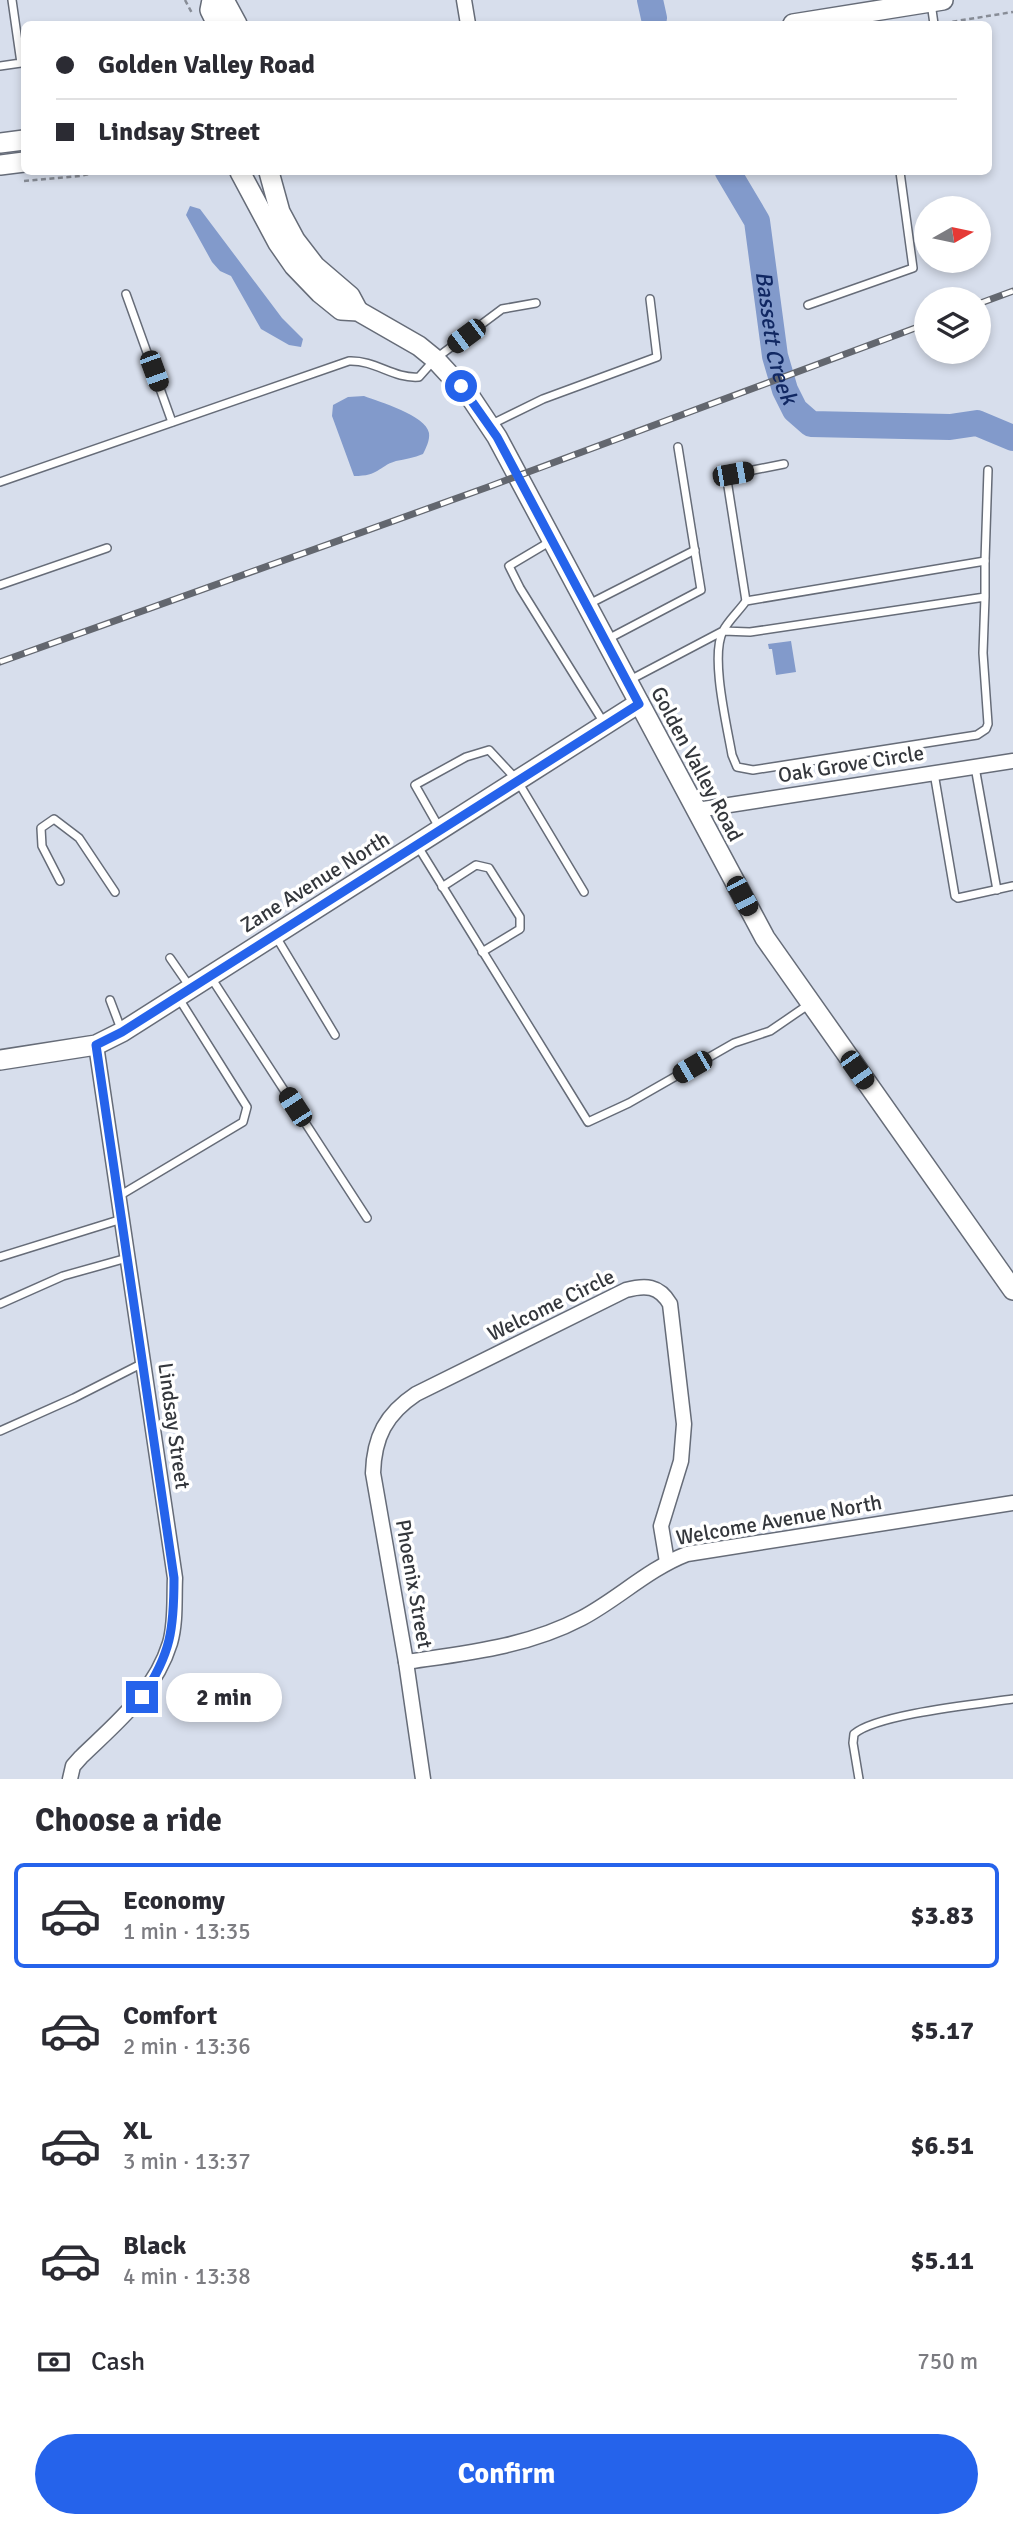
<!DOCTYPE html>
<html lang="en">
<head>
<meta charset="utf-8">
<style>
	body { margin:0; font-family:Signika,sans-serif; background:#f7f7f7; color:#2b2b33; height:100vh; display:flex; flex-direction:column; font-size:26px; white-space:nowrap }
	* { box-sizing:border-box; margin:0 }
	p { font-size:23px; color:#7c7c81 }
	.icon { flex:none; width:38px; height:38px; fill:none; stroke:currentColor; stroke-width:2; stroke-linecap:round; stroke-linejoin:round }
	.map { position:relative; height:1779px; overflow:hidden }
	.drawer { display:flex; flex-direction:column; background:#fff; flex:1 }
	.drawer>* { flex:none }
	.top-card { position:absolute; left:21px; top:21px; width:971px; height:154px; border-radius:10px; box-shadow:0 4px 10px #0003; display:grid; align-content:center; height:154px; padding:0 35px; background:#fff }
	.needle { width:46px; rotate:81deg }
	.fabs { position:absolute; left:914px; top:196px; display:grid; gap:14px }
	.fabs a { display:grid; place-items:center; width:77px; height:77px; border-radius:50%; background:#fff; box-shadow:0 4px 10px #0003; font-size:35px }
	.end { position:absolute; width:32px; height:32px; margin:-16px; border:9px solid #2563eb; background:#fff; box-shadow:0 0 0 4px #fff }
	.from { border-radius:50% }
	.bubble { position:absolute; height:49px; border-radius:24px; background:#fff; box-shadow:0 4px 10px #0003; font-size:23px; font-weight:800; line-height:49px; text-align:center }
	.car { position:absolute; width:21px; height:42px; margin:-21px -10px; border-radius:9px; box-shadow:0 0 5px 2px #0007; background:linear-gradient(#222 24%,#8ab4d8 0 40%,#222 0 76%,#8ab4d8 0 86%,#222 0) }
	.top-card b { display:flex; align-items:center; gap:24px; height:66px; font-size:26px }
	.top-card b+b { border-top:2px solid #e1e1e2 }
	.top-card i { width:18px; height:18px; background:#2b2b33 }
	ul { padding:0; list-style:none }
	li { display:flex; align-items:center; gap:21px; height:105px; margin:0 14px 10px; padding:0 21px; border:4px solid transparent; border-radius:10px }
	li div { flex:1 }
	li b { display:block; font-size:26px }
	li em { font-style:normal; font-weight:800 }
	li.selected { border-color:#2563eb }
	li>.icon { width:63px; height:63px; stroke-width:1.5 }
	h2 { padding:0 35px; font-size:32px; line-height:84px }
	.pay { display:flex; align-items:center; gap:18px; height:77px; padding:0 35px; font-size:26px }
	.pay p { margin-inline-start:auto }
	.button { display:flex; gap:14px; margin-top:auto; padding:14px 35px }
	.button a { flex:1; height:80px; border-radius:42px; background:#2563eb; color:#fff; font-size:28px; font-weight:800; line-height:80px; text-align:center }
	.map>svg:first-child { display:block }
	.water { fill:#829acb }
	.lines { fill:none; stroke-linecap:round; stroke-linejoin:round }
	.river { stroke:#829acb; stroke-width:26 }
	.lane-casing { stroke:#666c78; stroke-width:10 }
	.street-casing { stroke:#666c78; stroke-width:17 }
	.secondary-casing { stroke:#666c78; stroke-width:22 }
	.path { stroke:#888d97; stroke-width:2.5; stroke-dasharray:5 3.5; stroke-linecap:butt }
	.lane { stroke:#fff; stroke-width:7 }
	.street { stroke:#fff; stroke-width:14 }
	.secondary { stroke:#fff; stroke-width:19 }
	.rail-casing { stroke:#63676f; stroke-width:7 }
	.rail { stroke:#fff; stroke-width:4.5; stroke-dasharray:13; stroke-linecap:butt }
	.route { stroke:#2563eb; stroke-width:9 }
	.labels { text-anchor:middle; dominant-baseline:central; stroke-width:7; stroke-linejoin:round; paint-order:stroke }
	.street-label { font-size:21px; fill:#34373c; stroke:#fff }
	.water-label { font-size:23px; font-style:italic; fill:#112863; stroke:#fff }
</style>
</head>
<body>
<div class="map">
<svg width="1013" height="1779" viewBox="0 0 1013 1779">
	<rect width="100%" height="100%" fill="#d7deec"/>
	<g class="water">
		<path d="M190 206 200 209 282 318 303 339 301 347 289 345 261 329 231 276 220 271 212 262 186 215Z"/>
		<path d="M364 396C379 402 426 415 429 433 430 440 426 448 423 454 414 458 405 459 396 461 377 467 380 476 354 476L332 416 333 405 348 397Z"/>
		<path d="M791 641 796 672 776 675 772 649H769L768 644Z"/>
	</g>
	<g class="lines">
		<g class="river">
			<path d="M650 0 654 18"/>
			<path id="s1" d="M728 172 757 221 775 356 785 390 795 410 811 424 950 427 977 423 1013 438"/>
		</g>
		<defs>
			<g id="lane">
				<path d="M931 3 934 24"/>
				<path d="M0 66 21 63 12 0"/>
				<path d="M126 294 172 422"/>
				<path d="M808 305 913 268 900 172"/>
				<path d="M490 425 543 399 657 357 650 299"/>
				<path d="M0 482 349 361C376 360 393 379 419 377L435 359 502 309 536 303"/>
				<path d="M551 541 509 566 520 588 604 723"/>
				<path d="M985 561 988 470"/>
				<path d="M0 585 107 548"/>
				<path d="M746 601 727 480 733 474 784 464"/>
				<path d="M587 605 695 550"/>
				<path d="M606 640 701 590 678 447"/>
				<path d="M628 681 723 631 750 632 985 597V561L746 601C739 611 728 621 723 631 710 656 727 726 732 755L737 767 753 770 977 735 986 729 988 724 983 653 985 597"/>
				<path d="M975 767 997 890"/>
				<path d="M934 773 955 896 958 898 1013 886"/>
				<path d="M440 829 415 785 466 757 489 750 517 780 584 892"/>
				<path d="M417 845 588 1122 629 1103 734 1043 770 1031 808 1005"/>
				<path d="M60 881 42 846 41 828 54 819 79 838 115 892"/>
				<path d="M442 887 476 865 489 868 520 917V929L482 952"/>
				<path d="M275 935 335 1035"/>
				<path d="M170 958 190 987"/>
				<path d="M210 976 367 1218"/>
				<path d="M110 1000 121 1029"/>
				<path d="M119 1196 243 1122 247 1107 178 997"/>
				<path d="M0 1257 122 1219"/>
				<path d="M0 1304 63 1276 127 1258"/>
				<path d="M0 1431 74 1398 143 1363"/>
				<path d="M859 1779 853 1743 854 1734C877 1714 979 1704 1013 1699"/>
			</g>
			<g id="street">
				<path d="M464 0 468 24"/>
				<path d="M697 810 1013 761"/>
				<path d="M406 1662C467 1653 527 1647 582 1618 618 1599 648 1569 687 1554L1013 1503"/>
				<path d="M70 1779 73 1766 81 1757C116 1723 155 1692 170 1643 176 1622 174 1599 175 1578L96 1045"/>
				<path d="M423 1779 406 1662 373 1473C374 1437 386 1414 416 1394L626 1290C645 1285 659 1285 670 1304L684 1424 681 1461 661 1526 667 1562"/>
			</g>
			<g id="secondary">
				<path d="M212 0 210 10 217 24"/>
				<path d="M219 0H224L237 24"/>
				<path d="M793 24 943 0"/>
				<path d="M0 143 24 140"/>
				<path d="M0 165 24 162"/>
				<path d="M240 172 278 243 294 266 320 293 341 310 358 311 419 346 435 359 471 398 497 437 765 938 1013 1290"/>
				<path d="M269 172 280 212 295 240 315 266 350 296 358 311"/>
				<path d="M0 1060 96 1045 122 1032 639 703"/>
			</g>
		</defs>
		<use href="#lane" class="lane-casing"/>
		<use href="#street" class="street-casing"/>
		<use href="#secondary" class="secondary-casing"/>
		<g class="path">
			<path d="M185 0 193 15"/>
			<path d="M944 23 1013 12"/>
			<path d="M24 181 80 176 98 172"/>
		</g>
		<use href="#lane" class="lane"/>
		<use href="#street" class="street"/>
		<use href="#secondary" class="secondary"/>
		<defs>
			<g id="rail">
				<path d="M978 304 1013 291"/>
				<path d="M0 662 488 487 926 324"/>
			</g>
		</defs>
		<use href="#rail" class="rail-casing"/>
		<use href="#rail" class="rail"/>
	</g>
	<g class="lines">
		<path class="route" d="M142 1697C171 1654 174 1629 174 1578L96 1045 122 1032 639 704 497 437 461 386"/>
	</g>
	<g class="labels">
		<g class="street-label">
			<text transform="translate(697 764) rotate(62)">Golden Valley Road</text>
			<text transform="translate(851 764) rotate(-9)">Oak Grove Circle</text>
			<text transform="translate(315 882) rotate(-32)">Zane Avenue North</text>
			<text transform="translate(551 1305) rotate(-26)">Welcome Circle</text>
			<text transform="translate(174 1426) rotate(82)">Lindsay Street</text>
			<text transform="translate(779 1520) rotate(-10)">Welcome Avenue North</text>
			<text transform="translate(414 1584) rotate(80)">Phoenix Street</text>
		</g>
		<g class="water-label">
			<text stroke="none"><textPath href="#s1" startOffset="175">Bassett Creek</textPath></text>
		</g>
	</g>
</svg>
<div class="fabs">
<a><svg class="needle" viewBox="-14 -14 28 28"><path d="M0-13l5 13h-10z" fill="#e53935"/><path d="M0 13l5-13h-10z" fill="#7c7c81"/></svg></a>
<a><svg class="icon" aria-label="layers" viewBox="0 0 24 24"><path d="M12 4l9 5-9 5-9-5zM3 14l9 5 9-5"/></svg></a>
</div>
<i class="end from" style="left:461px;top:386px"></i>
<i class="end" style="left:142px;top:1697px"></i>
<div class="bubble" style="left:166px;top:1673px;width:116px">2 min</div>
<i class="car" style="left:466px;top:336px;rotate:233deg"></i>
<i class="car" style="left:154px;top:371px;rotate:160deg"></i>
<i class="car" style="left:733px;top:474px;rotate:80deg"></i>
<i class="car" style="left:742px;top:896px;rotate:152deg"></i>
<i class="car" style="left:692px;top:1067px;rotate:240deg"></i>
<i class="car" style="left:857px;top:1070px;rotate:145deg"></i>
<i class="car" style="left:295px;top:1107px;rotate:327deg"></i>
<div class="top-card">
<b><i class="from"></i>Golden Valley Road</b>
<b><i></i>Lindsay Street</b>
</div>
</div>
<section class="drawer">
<h2>Choose a ride</h2>
<ul>
<li class="selected"><svg class="icon" aria-label="car" viewBox="0 0 24 24"><path d="M5 17H2v-5l4-1 3-4h7l3 4 3 1v5h-3M9 17h6M6 11h13"/><circle cx="7" cy="17" r="2"/><circle cx="17" cy="17" r="2"/></svg><div><b>Economy</b><p>1 min · 13:35</p></div><em>$3.83</em></li>
<li><svg class="icon" aria-label="car" viewBox="0 0 24 24"><path d="M5 17H2v-5l4-1 3-4h7l3 4 3 1v5h-3M9 17h6M6 11h13"/><circle cx="7" cy="17" r="2"/><circle cx="17" cy="17" r="2"/></svg><div><b>Comfort</b><p>2 min · 13:36</p></div><em>$5.17</em></li>
<li><svg class="icon" aria-label="car" viewBox="0 0 24 24"><path d="M5 17H2v-5l4-1 3-4h7l3 4 3 1v5h-3M9 17h6M6 11h13"/><circle cx="7" cy="17" r="2"/><circle cx="17" cy="17" r="2"/></svg><div><b>XL</b><p>3 min · 13:37</p></div><em>$6.51</em></li>
<li><svg class="icon" aria-label="car" viewBox="0 0 24 24"><path d="M5 17H2v-5l4-1 3-4h7l3 4 3 1v5h-3M9 17h6M6 11h13"/><circle cx="7" cy="17" r="2"/><circle cx="17" cy="17" r="2"/></svg><div><b>Black</b><p>4 min · 13:38</p></div><em>$5.11</em></li>
</ul>
<div class="pay"><svg class="icon" aria-label="cash" viewBox="0 0 24 24"><path d="M3 7h18v10H3z"/><circle cx="12" cy="12" r="2"/></svg>Cash<p>750 m</p></div>
<div class="button"><a>Confirm</a></div>
</section>
</body>
</html>
